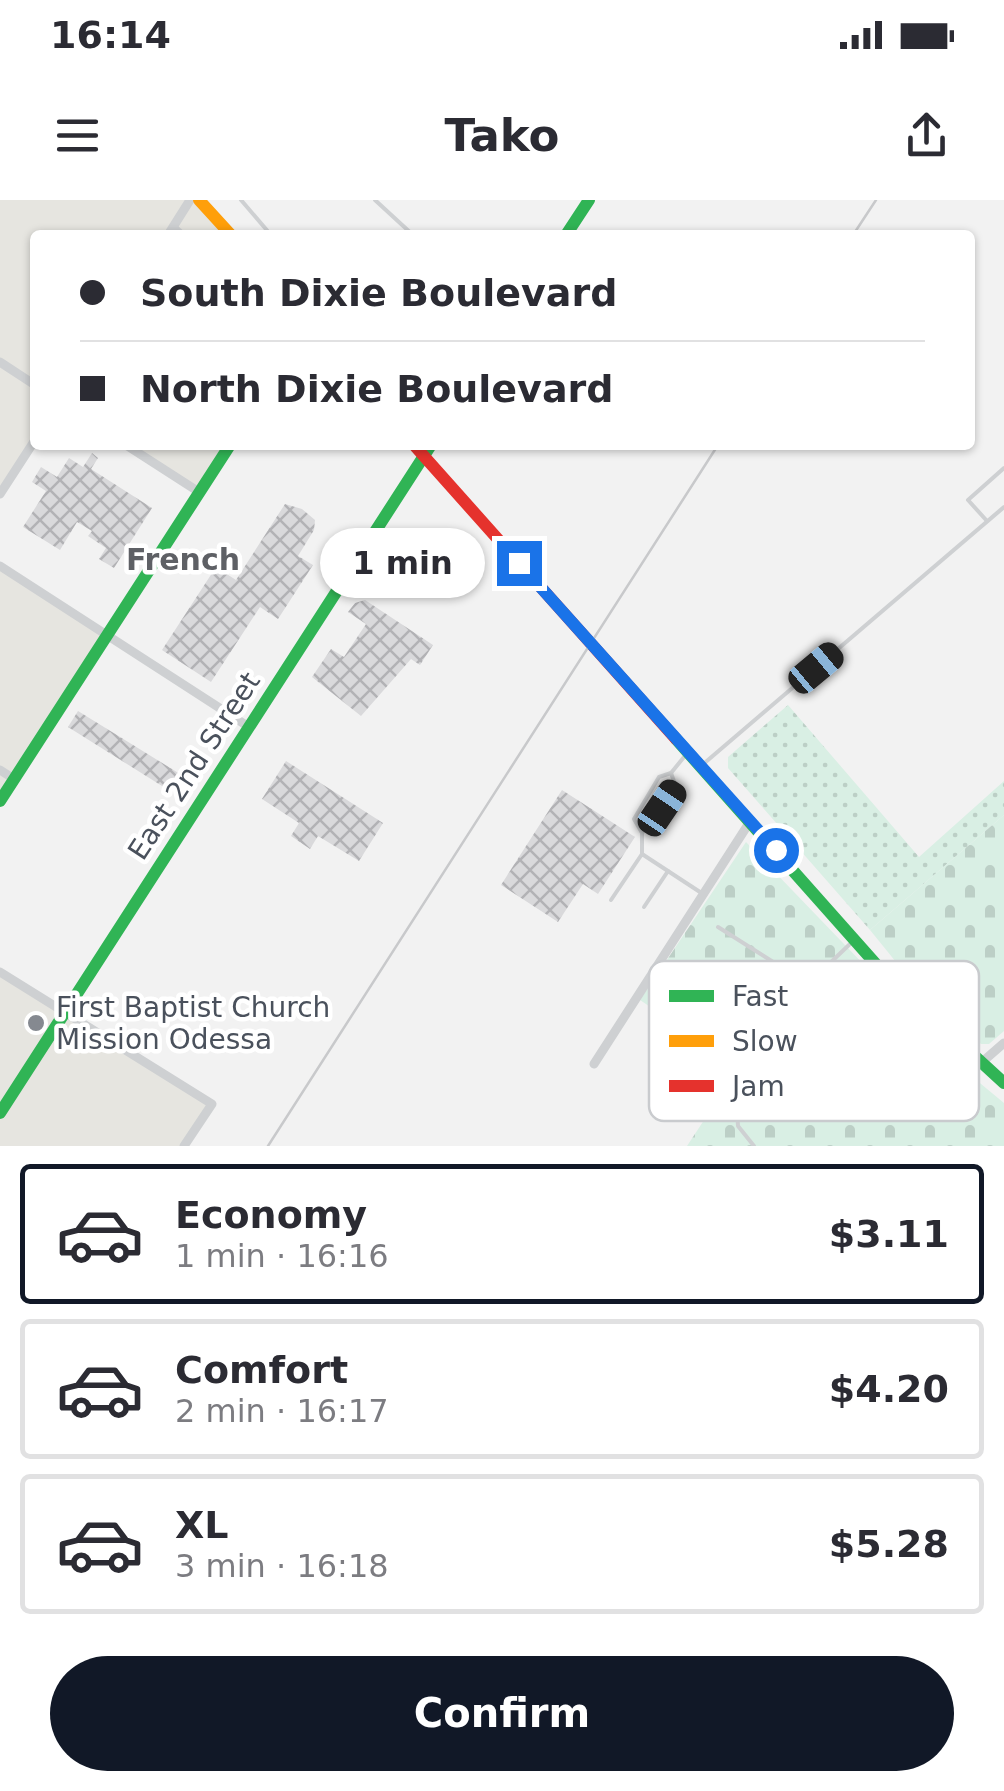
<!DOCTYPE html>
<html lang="en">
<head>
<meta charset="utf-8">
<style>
	body { margin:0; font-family:"DejaVu Sans",sans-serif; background:#f7f7f7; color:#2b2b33; height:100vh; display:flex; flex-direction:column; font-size:38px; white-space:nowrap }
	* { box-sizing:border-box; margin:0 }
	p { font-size:32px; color:#7c7c81 }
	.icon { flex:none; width:55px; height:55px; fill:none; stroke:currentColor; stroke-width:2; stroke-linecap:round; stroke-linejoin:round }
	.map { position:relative; height:946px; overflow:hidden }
	.drawer { display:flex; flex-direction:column; background:#fff; flex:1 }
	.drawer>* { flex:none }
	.top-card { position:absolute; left:30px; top:30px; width:945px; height:220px; border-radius:10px; box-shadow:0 2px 8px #0004; display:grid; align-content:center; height:220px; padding:0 50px; background:#fff }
	.end { position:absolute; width:45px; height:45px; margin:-22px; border:12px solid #1a73e8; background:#fff; box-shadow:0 0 0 5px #fff }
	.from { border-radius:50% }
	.bubble { position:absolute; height:70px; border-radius:35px; background:#fff; box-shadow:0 2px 8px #0004; font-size:32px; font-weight:700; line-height:70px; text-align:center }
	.car { position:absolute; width:30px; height:60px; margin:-30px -15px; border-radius:12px; box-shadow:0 0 8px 2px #0007; background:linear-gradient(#222 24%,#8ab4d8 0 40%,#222 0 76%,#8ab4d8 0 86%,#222 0) }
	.top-card b { display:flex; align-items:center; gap:35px; height:95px; font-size:38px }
	.top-card b+b { border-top:2px solid #e1e1e2 }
	.top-card i { width:25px; height:25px; background:#2b2b33 }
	ul { padding:18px 0 0; list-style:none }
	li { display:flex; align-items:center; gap:30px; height:140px; margin:0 20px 15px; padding:0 30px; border:5px solid #e1e1e2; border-radius:10px }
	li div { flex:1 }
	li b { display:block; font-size:38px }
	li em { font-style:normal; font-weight:700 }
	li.on { border-color:#111827 }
	li>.icon { width:90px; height:90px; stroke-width:1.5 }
	.cta { display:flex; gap:20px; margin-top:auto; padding:20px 50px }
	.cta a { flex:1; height:115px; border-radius:60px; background:#111827; color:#fff; font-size:40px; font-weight:700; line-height:115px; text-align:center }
	.status { display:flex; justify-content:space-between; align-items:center; height:70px; padding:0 50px; background:#fff; direction:ltr }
	.status svg { height:28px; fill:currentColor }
	header { display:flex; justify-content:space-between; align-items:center; height:130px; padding:0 50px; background:#fff; font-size:45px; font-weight:700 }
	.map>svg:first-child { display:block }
	.commercial { fill:#e6e5e0 }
	.grass { fill:url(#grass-dots) }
	.cemetery { fill:url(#cemetery-stones) }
	.building { fill:url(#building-cross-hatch) }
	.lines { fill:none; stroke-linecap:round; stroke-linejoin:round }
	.lane { stroke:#ced0d2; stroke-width:4 }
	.street { stroke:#ced0d2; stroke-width:9 }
	.fast { stroke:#30b455; stroke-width:12 }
	.slow { stroke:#ff9f0a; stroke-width:12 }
	.jam { stroke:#e5322d; stroke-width:12 }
	.rail { stroke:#c8c9cb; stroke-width:2.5 }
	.route { stroke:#1a73e8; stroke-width:12 }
	.poi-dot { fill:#858990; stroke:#fff; stroke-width:4 }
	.labels { text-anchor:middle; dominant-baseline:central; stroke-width:9; stroke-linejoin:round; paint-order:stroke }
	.street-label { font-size:28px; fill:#4a515c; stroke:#fff }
	.poi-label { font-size:28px; fill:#4a515c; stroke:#fff; text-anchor:start }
	.neighbourhood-label { font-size:30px; font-weight:bold; fill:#5e6065; stroke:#fff }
	.key { fill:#fff; stroke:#c9cbce; stroke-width:2.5 }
	.key-label { font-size:28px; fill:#4a515c }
</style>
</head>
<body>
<div class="status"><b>16:14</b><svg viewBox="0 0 49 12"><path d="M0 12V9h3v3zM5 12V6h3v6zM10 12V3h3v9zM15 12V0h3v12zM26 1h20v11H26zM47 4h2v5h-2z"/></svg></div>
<header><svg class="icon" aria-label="menu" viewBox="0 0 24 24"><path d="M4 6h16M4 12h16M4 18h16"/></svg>Tako<svg class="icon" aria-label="share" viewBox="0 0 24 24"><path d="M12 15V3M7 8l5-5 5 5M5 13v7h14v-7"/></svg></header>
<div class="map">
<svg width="1004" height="946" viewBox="0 0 1004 946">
	<defs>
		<pattern id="grass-dots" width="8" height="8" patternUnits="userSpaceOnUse" patternTransform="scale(2.5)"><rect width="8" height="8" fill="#d9efe4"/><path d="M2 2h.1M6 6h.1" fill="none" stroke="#bccfc6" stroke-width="1.8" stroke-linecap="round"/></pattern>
		<pattern id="cemetery-stones" width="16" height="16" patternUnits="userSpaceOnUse" patternTransform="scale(2.5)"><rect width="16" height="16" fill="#d9efe4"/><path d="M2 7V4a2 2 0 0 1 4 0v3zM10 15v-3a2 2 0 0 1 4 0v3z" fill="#bccfc6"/></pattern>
		<pattern id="building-cross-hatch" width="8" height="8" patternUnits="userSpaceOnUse" patternTransform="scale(2.5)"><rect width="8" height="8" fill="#d9d9db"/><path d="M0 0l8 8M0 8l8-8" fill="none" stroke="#b2b2b5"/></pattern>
	</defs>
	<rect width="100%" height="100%" fill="#f2f2f2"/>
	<g class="commercial">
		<path d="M0 0H202L233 35H35V240L0 294Z"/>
		<path d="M128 245H230L199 292Z"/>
		<path d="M0 366 106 434 0 602Z"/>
		<path d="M0 770 212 904 185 946H0Z"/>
	</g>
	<path class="grass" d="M788 505 919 657 1004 581V615L870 730 728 568V557Z"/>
	<g class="cemetery">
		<path d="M1004 615V831L989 844H981L913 783 870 730Z"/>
		<path d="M746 642 969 874 1004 903V946H687L739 867 640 800Z"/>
	</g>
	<g class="building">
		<path d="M92 253 98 258 91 269 152 308 114 368 99 359 106 348 88 336 92 331 77 322 60 350 23 327 46 291 32 282 41 267 57 277 69 258 83 267Z"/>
		<path d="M285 304 302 309 315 320 314 330 298 356 313 365 278 419 260 407 211 482 162 450 216 367 236 380Z"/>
		<path d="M365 400 433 445 420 465 411 459 361 516 312 477 331 449 344 457 366 424 348 412 355 403Z"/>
		<path d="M78 511 180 574 170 591 68 527Z"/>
		<path d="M286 561 383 623 359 661 318 636 310 649 291 636 299 623 262 599Z"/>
		<path d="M562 590 635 637 598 694 583 684 558 722 501 685Z"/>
	</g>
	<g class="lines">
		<g class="lane">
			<path d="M241 0 271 35"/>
			<path d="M375 0 413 35"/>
			<path d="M174 25 185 35"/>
			<path d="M987 321 968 300 1004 268"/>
			<path d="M701 566 1004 307"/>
			<path d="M671 573 684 557"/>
			<path d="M642 633 676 587 671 573 659 577 634 619 642 633V654"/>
			<path d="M611 700 642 654 703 694"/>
			<path d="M644 707 668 671"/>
			<path d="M718 727 808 784 851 743"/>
			<path d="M754 946 738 926 736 894 808 784"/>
		</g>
		<g class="street">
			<path d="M168 35 190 0"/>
			<path d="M0 162 35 185"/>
			<path d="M126 245 199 292"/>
			<path d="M0 294 35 240"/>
			<path d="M0 366 249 527"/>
			<path d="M0 570 14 579"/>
			<path d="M0 772 212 904 184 946"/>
			<path d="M981 863 1004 843"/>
			<path d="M594 864 751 620"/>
		</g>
		<g class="fast">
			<path d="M566 35 589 0"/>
			<path d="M676 539 882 771 1004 883"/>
			<path d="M0 601 230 245"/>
			<path d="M0 913 431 245"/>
		</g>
		<path class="slow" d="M199 0 231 35"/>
		<path class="jam" d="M414 245 676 539"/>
		<g class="rail">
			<path d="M853 35 876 0"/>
			<path d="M268 946 718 245"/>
		</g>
	</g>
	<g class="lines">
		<path class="route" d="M519 363 776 650"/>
	</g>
	<circle class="poi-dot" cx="36" cy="823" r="10"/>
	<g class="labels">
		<g class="street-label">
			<text transform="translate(194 566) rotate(-57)">East 2nd Street</text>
		</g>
		<g class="poi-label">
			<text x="56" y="807">First Baptist Church<tspan x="56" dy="32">Mission Odessa</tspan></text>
		</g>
		<g class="neighbourhood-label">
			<text x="183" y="359">French</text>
		</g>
	</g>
	<rect x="649" y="761" width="330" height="160" rx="15" class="key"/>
	<rect x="669" y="790" width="45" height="12" fill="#30b455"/>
	<rect x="669" y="835" width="45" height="12" fill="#ff9f0a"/>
	<rect x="669" y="880" width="45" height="12" fill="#e5322d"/>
	<g class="key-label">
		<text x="732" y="806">Fast</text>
		<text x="732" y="851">Slow</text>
		<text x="732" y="896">Jam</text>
	</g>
</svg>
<i class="end from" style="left:776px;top:650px"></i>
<i class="end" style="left:519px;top:363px"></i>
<div class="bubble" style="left:320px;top:328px;width:165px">1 min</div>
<i class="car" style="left:816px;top:468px;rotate:50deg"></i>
<i class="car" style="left:662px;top:608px;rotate:34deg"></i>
<div class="top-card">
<b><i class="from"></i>South Dixie Boulevard</b>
<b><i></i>North Dixie Boulevard</b>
</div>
</div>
<section class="drawer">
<ul>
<li class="on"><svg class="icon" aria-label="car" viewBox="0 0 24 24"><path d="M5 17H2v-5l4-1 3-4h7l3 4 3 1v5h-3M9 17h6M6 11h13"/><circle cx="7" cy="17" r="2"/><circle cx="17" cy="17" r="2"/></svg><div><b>Economy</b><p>1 min · 16:16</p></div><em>$3.11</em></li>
<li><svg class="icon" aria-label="car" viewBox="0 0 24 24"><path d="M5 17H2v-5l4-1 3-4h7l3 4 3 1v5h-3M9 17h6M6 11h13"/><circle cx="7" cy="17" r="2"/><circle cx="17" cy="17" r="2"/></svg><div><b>Comfort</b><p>2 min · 16:17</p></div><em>$4.20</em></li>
<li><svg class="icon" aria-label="car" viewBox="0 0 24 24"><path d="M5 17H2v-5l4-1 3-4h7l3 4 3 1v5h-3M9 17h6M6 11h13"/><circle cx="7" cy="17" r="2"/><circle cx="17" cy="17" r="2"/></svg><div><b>XL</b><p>3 min · 16:18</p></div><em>$5.28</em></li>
</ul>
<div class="cta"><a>Confirm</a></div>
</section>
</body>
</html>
